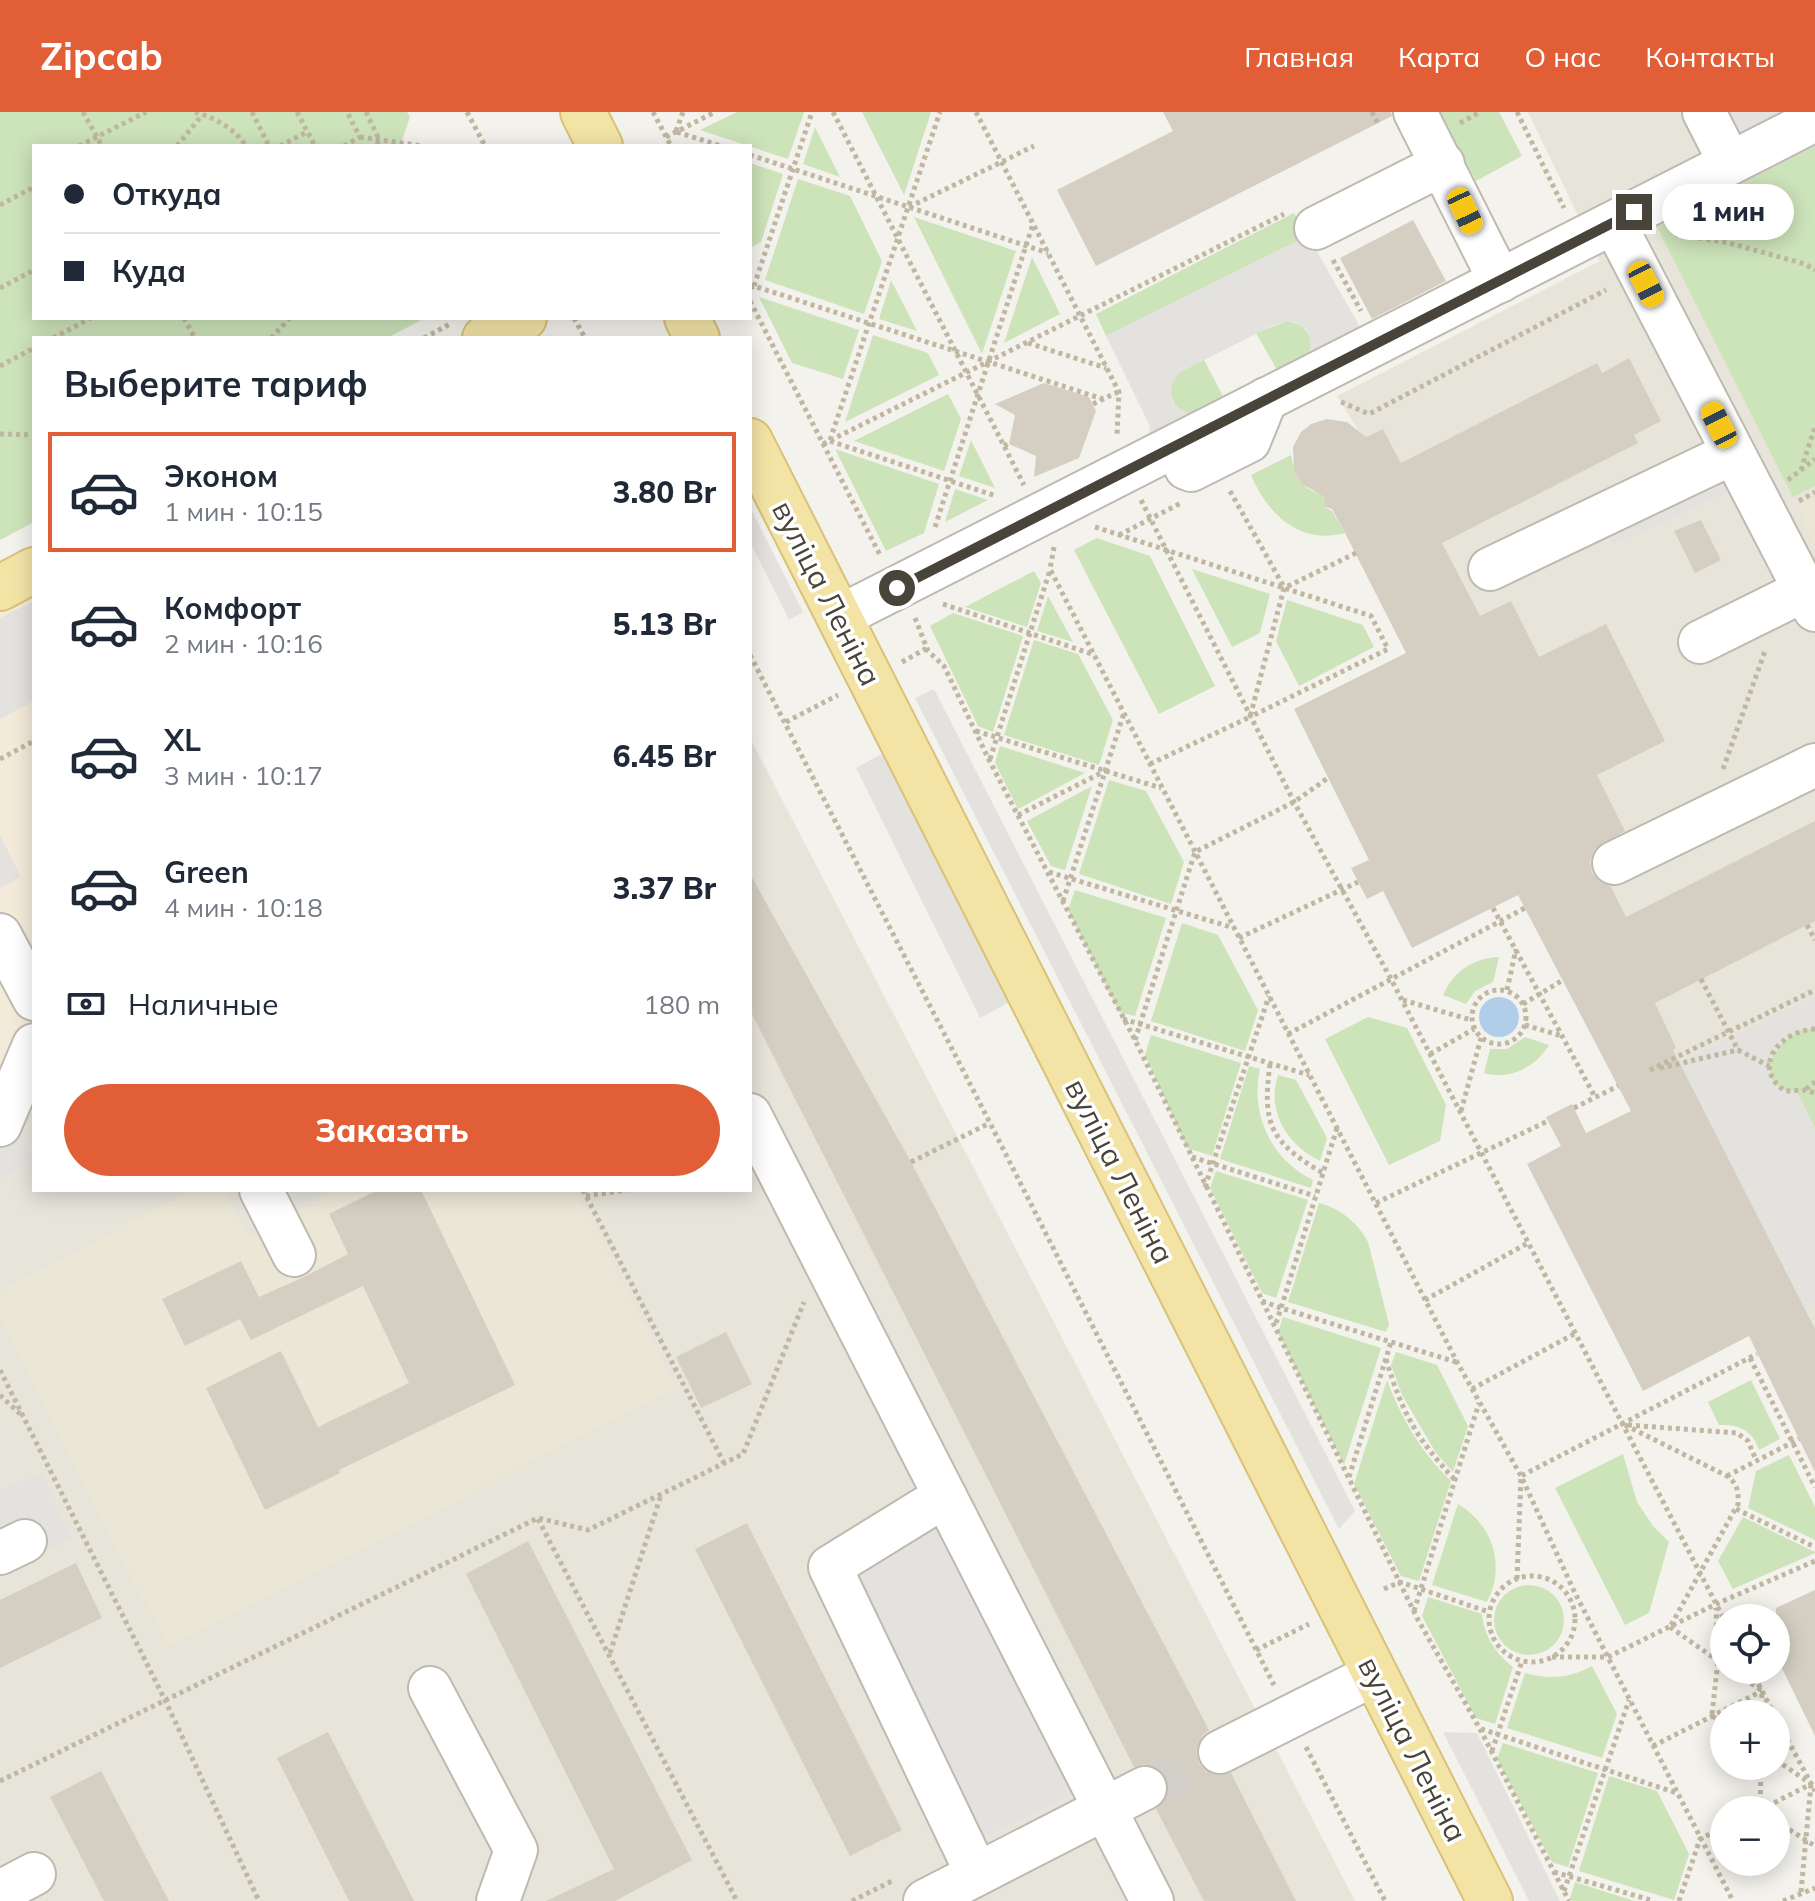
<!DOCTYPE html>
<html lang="ru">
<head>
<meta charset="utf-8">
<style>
	body { margin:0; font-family:Mulish,sans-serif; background:#f6f6f7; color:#1f2937; height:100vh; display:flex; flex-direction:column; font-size:30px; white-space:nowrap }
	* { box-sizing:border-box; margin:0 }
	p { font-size:26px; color:#747a83 }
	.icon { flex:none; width:44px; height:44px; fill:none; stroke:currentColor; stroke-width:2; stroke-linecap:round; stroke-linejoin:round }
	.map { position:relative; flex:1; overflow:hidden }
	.details { position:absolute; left:32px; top:224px; width:720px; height:856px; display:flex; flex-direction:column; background:#fff; border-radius:0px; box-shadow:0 4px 20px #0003 }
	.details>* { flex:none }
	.banner { position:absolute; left:32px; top:32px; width:720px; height:176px; border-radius:0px; box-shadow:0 4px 20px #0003; display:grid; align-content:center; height:176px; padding:0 32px; background:#fff }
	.buttons { position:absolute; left:1710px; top:1492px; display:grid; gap:16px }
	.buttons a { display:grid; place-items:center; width:80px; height:80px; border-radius:50%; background:#fff; box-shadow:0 4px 20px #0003; font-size:40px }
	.end { position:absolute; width:36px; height:36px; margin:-18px; border:10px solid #48443a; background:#fff; box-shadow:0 0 0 4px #fff }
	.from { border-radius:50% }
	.bubble { position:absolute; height:56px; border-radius:28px; background:#fff; box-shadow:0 4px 20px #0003; font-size:26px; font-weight:800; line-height:56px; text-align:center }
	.car { position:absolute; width:24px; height:48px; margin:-24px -12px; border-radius:10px; box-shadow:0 0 6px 2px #0007; background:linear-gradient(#f5c518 24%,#345 0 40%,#f5c518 0 76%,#345 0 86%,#f5c518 0) }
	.banner b { display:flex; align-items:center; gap:28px; height:76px; font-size:30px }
	.banner b+b { border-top:2px solid #e0e1e3 }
	.banner i { width:20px; height:20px; background:#1f2937 }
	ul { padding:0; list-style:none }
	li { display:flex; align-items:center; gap:24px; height:120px; margin:0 16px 12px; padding:0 16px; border:4px solid transparent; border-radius:0px }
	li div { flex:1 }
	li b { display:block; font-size:30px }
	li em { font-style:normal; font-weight:800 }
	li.active { border-color:#e15e36 }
	li>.icon { width:72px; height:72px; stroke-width:1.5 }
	h2 { padding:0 32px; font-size:36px; line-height:96px }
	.pay { display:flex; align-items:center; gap:20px; height:88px; padding:0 32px; font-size:30px }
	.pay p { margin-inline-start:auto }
	.action { display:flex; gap:16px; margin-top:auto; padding:16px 32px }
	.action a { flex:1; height:92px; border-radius:48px; background:#e15e36; color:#fff; font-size:32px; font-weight:800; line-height:92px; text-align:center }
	header { display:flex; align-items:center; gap:48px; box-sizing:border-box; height:112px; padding:0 40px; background:#e15e36; color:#fff }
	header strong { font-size:38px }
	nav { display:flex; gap:44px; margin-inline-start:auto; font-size:28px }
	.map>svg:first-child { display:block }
	.residential { fill:#e7e4da }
	.commercial { fill:#f3eada }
	.education { fill:#ebe7d7 }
	.green { fill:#cde3ba }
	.parking { fill:#e3e2df }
	.water { fill:#b0cde9 }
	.building { fill:#d4cfc2 }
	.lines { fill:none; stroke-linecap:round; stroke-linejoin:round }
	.minor-tunnel { stroke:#d2cfc8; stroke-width:42; stroke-dasharray:42 21; stroke-linecap:butt }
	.minor-casing { stroke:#bfbaaf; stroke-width:46 }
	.major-casing { stroke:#d7c277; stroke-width:48 }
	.path { stroke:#bfb7a2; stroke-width:5; stroke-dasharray:4 4; stroke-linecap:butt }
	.minor { stroke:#fff; stroke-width:42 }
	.major { stroke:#f3e4a6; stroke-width:44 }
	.route { stroke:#48443a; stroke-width:10 }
	.labels { text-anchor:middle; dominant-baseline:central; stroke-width:7; stroke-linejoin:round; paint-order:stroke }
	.street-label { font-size:30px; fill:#48443a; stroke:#fff }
</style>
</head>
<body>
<header>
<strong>Zipcab</strong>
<nav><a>Главная</a><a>Карта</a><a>О нас</a><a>Контакты</a></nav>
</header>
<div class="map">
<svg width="1815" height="1789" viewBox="0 0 1815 1789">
	<rect width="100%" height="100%" fill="#f4f2ec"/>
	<g class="residential">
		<path d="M1528 0H1815V1243L1603 828 1405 359 1383 317 1363 326 1337 284 1600 149Z"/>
		<path d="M750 626 1355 1789H0V1017L34 999V1078H750Z"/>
	</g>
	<path class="commercial" d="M34 480V999L0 1017V497Z"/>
	<g class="education">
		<path d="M1815 385V431L1797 394Z"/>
		<path d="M192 1078H223L247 1125 337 1078H575L675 1277 168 1535 0 1206V1180Z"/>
	</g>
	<g class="green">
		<path d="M0 0H407L410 5 400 34H34V206H425L387 226H34V410L0 428Z"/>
		<path d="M737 0H804L788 47 700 18Z"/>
		<path d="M862 0H931L904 83Z"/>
		<path d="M1439 0H1499L1522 44 1476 69Z"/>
		<path d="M815 15 840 65 803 52Z"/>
		<path d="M1815 34V374L1793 385 1657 115Z"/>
		<path d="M750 51 783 62 761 130 750 136Z"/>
		<path d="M798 67 850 84 882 149 864 202 765 168Z"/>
		<path d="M1294 101 1308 124 1106 224 1096 202Z"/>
		<path d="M914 105 1016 139 982 242Z"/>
		<path d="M1032 145 1060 202 1004 231Z"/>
		<path d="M891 168 917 219 879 207Z"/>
		<path d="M759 185 859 218 843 267 792 251Z"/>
		<path d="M1287 209C1305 211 1320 229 1307 246 1301 254 1288 258 1280 263L1256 221Z"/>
		<path d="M873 223 928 241 939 263 845 310Z"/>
		<path d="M1204 248 1226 290C1215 296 1204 304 1191 302 1173 300 1164 277 1176 263 1183 256 1195 252 1204 248Z"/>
		<path d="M948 282 961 307 944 359 854 329Z"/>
		<path d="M971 328 995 376 959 364Z"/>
		<path d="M835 337 939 372 924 421 886 439Z"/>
		<path d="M1291 343C1295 365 1303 379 1325 383L1323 394 1332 399 1345 421C1300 433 1268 403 1251 363Z"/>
		<path d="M955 377 988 388 945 410Z"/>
		<path d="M1097 426 1150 444 1215 574 1159 602 1074 438Z"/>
		<path d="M1192 457 1270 482 1260 521 1232 535Z"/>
		<path d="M1034 459 1041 471 1027 515 965 495Z"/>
		<path d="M1048 484 1073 530 1037 519Z"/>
		<path d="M1287 488 1363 513 1374 535 1299 574 1276 529Z"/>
		<path d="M953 501 1023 524 993 620 978 614 930 514Z"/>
		<path d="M1034 528 1078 542 1113 608 1099 653 1004 623Z"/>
		<path d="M1000 634 1085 661 1018 697 995 651Z"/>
		<path d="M1109 668 1146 679 1184 750 1171 792 1079 762Z"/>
		<path d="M1092 674 1065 758 1051 754 1027 709Z"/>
		<path d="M1075 778 1166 806 1135 904 1119 900 1068 798Z"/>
		<path d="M1182 811 1218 823 1258 898 1245 939 1151 909Z"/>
		<path d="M1499 845 1493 870 1475 879 1466 892 1443 883C1454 859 1473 846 1499 845Z"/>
		<path d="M1368 905 1407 916 1446 993 1440 1029 1389 1053 1325 927Z"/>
		<path d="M1803 917H1815V1016L1797 980C1748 977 1772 930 1803 917Z"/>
		<path d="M1151 923 1241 951 1212 1044 1187 1036 1145 943Z"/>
		<path d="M1525 925 1549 933C1535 956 1510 968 1484 961L1490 937H1507Z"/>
		<path d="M1249 954 1260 957C1250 1003 1271 1047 1313 1068L1311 1076 1220 1047Z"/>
		<path d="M1278 963 1296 968 1327 1026 1320 1049C1287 1033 1266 999 1278 963Z"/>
		<path d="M1216 1059 1308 1088 1276 1186 1262 1181 1210 1076Z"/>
		<path d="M1319 1091C1341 1097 1357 1110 1368 1130L1389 1212 1386 1220 1288 1190Z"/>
		<path d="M1283 1205 1381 1236 1344 1353 1278 1221Z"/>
		<path d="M1396 1240 1437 1253 1468 1314 1453 1360 1436 1341 1402 1283 1391 1253Z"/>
		<path d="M1387 1268C1402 1307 1420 1339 1451 1369L1419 1469 1401 1464 1354 1372Z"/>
		<path d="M1751 1268 1780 1327 1759 1338C1753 1318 1738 1312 1719 1313L1708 1290Z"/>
		<path d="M1623 1342 1637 1390 1653 1414 1669 1430 1649 1501 1625 1513 1555 1376Z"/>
		<path d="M1789 1343 1815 1395V1428L1748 1396 1756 1359Z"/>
		<path d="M1458 1392C1493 1413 1506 1453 1487 1490L1432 1473Z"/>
		<path d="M1743 1405 1815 1440V1441L1733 1477 1718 1449Z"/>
		<circle cx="1529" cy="1508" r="35"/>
		<path d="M1428 1485 1482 1502C1484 1524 1496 1542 1513 1555L1495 1612 1476 1606 1422 1504Z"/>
		<path d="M1592 1554 1617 1602 1602 1646 1507 1616 1525 1561C1550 1568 1570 1566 1592 1554Z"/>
		<path d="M1503 1631 1598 1661 1568 1755 1552 1750 1497 1647Z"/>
		<path d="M1609 1664 1657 1679 1689 1742 1674 1788 1579 1759Z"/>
		<path d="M1575 1770 1634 1789H1572L1570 1786Z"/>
	</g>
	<g class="parking">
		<path d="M1704 0H1812L1726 44Z"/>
		<path d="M1308 124 1363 220 1305 248 1311 235 1308 219 1295 210 1287 209 1273 213 1179 261 1171 274 1172 289 1177 295 1190 302 1205 301 1148 325 1150 314 1106 224Z"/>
		<path d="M1722 360 1731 379 1612 433 1604 414Z"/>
		<path d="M750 395 803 500 789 508 750 430Z"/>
		<path d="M34 489V589L0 607V506Z"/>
		<path d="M934 577 1355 1399 1339 1417 915 586Z"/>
		<path d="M885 640 1010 890 980 906 856 656Z"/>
		<path d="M0 723 21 765 0 776Z"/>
		<path d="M1815 884V917H1803L1789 923 1771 945 1769 954 1771 966 1777 974 1785 979H1797L1815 1016V1192L1805 1197 1689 970 1652 964Z"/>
		<path d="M21 1019 34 1050 0 1067V1029Z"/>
		<path d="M261 1078H327L274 1105Z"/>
		<path d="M41 1360 72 1426 0 1462V1379Z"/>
		<path d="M955 1403 1093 1673 963 1734 847 1471Z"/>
		<path d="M1443 1620 1477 1621 1560 1789H1529Z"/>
	</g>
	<circle class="water" cx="1499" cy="905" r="20"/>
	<g class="building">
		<path d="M1163 0H1391L1392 4 1096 154 1057 78 1173 19Z"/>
		<path d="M1413 108 1446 169 1372 207 1340 146Z"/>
		<path d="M1629 246 1661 309 1634 323 1638 331 1442 431 1480 504 1511 489 1539 545 1606 512 1665 629 1597 663 1625 719 1595 737 1590 749 1592 761 1600 770 1611 775 1626 805 1815 709V809L1655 891 1676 936 1673 938 1815 1217V1360L1749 1224 1643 1279 1527 1052 1561 1034 1546 1005 1572 992 1586 1021 1631 999 1518 783 1412 836 1383 779 1367 787 1351 756 1369 748 1294 597 1406 541 1345 421 1332 397 1323 394 1325 385 1302 372 1294 359 1293 335 1301 320 1311 312 1327 307 1347 310 1366 325 1383 317 1401 351 1597 251 1602 261Z"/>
		<path d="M1044 271 1089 285 1096 299 1079 346 1034 365 1036 344 1009 332 1015 303 995 292Z"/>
		<path d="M1701 408 1721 448 1695 461 1674 419Z"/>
		<path d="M750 762 911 1050 1209 1618 1200 1626 1196 1638 1199 1651 1206 1660 1218 1664 1231 1661 1296 1789H1204L1156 1697 1166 1688 1169 1678 1167 1666 1157 1656 1145 1652 1134 1655 750 898Z"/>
		<path d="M378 1078H421L515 1273 339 1358 340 1361 265 1398 206 1276 281 1239 318 1315 409 1271 363 1174 251 1228 240 1207 185 1234 162 1187 241 1149 259 1185 306 1164 348 1142 329 1102Z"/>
		<path d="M726 1220 752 1272 701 1296 676 1245Z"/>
		<path d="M747 1411 902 1718 850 1744 695 1437Z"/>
		<path d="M528 1429 692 1748 615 1789H546L614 1757 466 1462Z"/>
		<path d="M76 1451 102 1506 0 1556V1488Z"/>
		<path d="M1815 1478V1624L1776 1544V1496Z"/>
		<path d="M328 1620 414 1789H349L277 1646Z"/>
		<path d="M101 1659 169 1789H104L50 1685Z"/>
	</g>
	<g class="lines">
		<path class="minor-tunnel" d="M1145 1676 1220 1640"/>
		<defs>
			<g id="minor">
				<path d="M1415 0 1500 169"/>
				<path d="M1704 0 1730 51"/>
				<path d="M1614 111 1815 498"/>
				<path d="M1316 116 1443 52"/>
				<path d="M1186 356 1191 358 1249 329 1266 287"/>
				<path d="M1490 457 1733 341"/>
				<path d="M839 505 1815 8"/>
				<path d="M1700 530 1805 478"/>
				<path d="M1614 751 1815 653"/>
				<path d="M0 823 34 887"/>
				<path d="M750 1003 1152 1789"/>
				<path d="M0 1013 34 933"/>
				<path d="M261 1078 294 1143"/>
				<path d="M945 1384 830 1455 977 1762"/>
				<path d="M0 1441 25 1429"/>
				<path d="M430 1576 516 1738 498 1789"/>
				<path d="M1220 1640 1375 1562"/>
				<path d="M0 1780 34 1762"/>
				<path d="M925 1789 1145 1676"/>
			</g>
			<g id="major">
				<path d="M583 0 600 34"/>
				<path d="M687 206 697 226"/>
				<path d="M485 226 524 206"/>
				<path d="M750 329 1490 1789"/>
				<path d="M0 476 34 458"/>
			</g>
		</defs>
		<use href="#minor" class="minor-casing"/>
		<use href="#major" class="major-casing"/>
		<g class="path">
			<path d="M83 0 102 34"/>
			<path d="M195 0C215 6 234 16 246 34"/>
			<path d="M252 0 269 34"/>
			<path d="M297 0 315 34"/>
			<path d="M366 0 379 27 377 34"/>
			<path d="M467 0 485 34"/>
			<path d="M653 0 671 34"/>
			<path d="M833 0 1024 373"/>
			<path d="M976 0 1119 280 1117 323"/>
			<path d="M1372 0 1379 14"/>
			<path d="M1517 0 1564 96"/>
			<path d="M1460 11 1480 0"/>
			<path d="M676 19 683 0"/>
			<path d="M677 20 721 34"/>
			<path d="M360 25 423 34"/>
			<path d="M666 25 715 0"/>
			<path d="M79 34 146 0"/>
			<path d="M177 34 202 3"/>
			<path d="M280 34 307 20"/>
			<path d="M344 34 360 25 347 0"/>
			<path d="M750 43 1048 141"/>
			<path d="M0 93 34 75"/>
			<path d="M909 95 1034 34"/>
			<path d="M1675 122 1729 131 1805 152 1815 158"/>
			<path d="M1333 148 1361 199"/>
			<path d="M754 174 812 0"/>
			<path d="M0 176 34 158"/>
			<path d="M750 176 754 174 1103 287"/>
			<path d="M750 189 881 445"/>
			<path d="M184 206 195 226"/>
			<path d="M574 206 585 226"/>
			<path d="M53 226 91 206"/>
			<path d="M271 226 290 206"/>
			<path d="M424 226 450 212"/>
			<path d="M1028 231 1106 256"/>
			<path d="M0 254 34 236"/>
			<path d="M1341 290 1369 302 1606 178"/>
			<path d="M1093 292 1118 280"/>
			<path d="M0 322 34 323"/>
			<path d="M830 328 940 0"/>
			<path d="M830 329 996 384"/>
			<path d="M823 332 1284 102"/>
			<path d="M1004 334 1011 330"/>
			<path d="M1801 358 1815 315"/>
			<path d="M1788 368 1815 347"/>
			<path d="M1230 379 1284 475"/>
			<path d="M1141 388 1294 690 1391 867 1724 1507"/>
			<path d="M1799 389 1815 380"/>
			<path d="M935 415 1033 112"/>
			<path d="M1095 415 1371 504 1388 537 1250 605"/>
			<path d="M1119 423 1181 391"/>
			<path d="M1054 435 1050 457 1457 1250 1521 1364 1574 1479 1733 1789"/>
			<path d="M943 492 1095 543"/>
			<path d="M915 506 928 539 944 554 989 648 1135 928 1417 1506 1480 1617 1569 1789"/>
			<path d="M750 543 990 1011 1274 1573"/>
			<path d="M902 550 927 536"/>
			<path d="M786 610 838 583"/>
			<path d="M976 619 1161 676"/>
			<path d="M0 647 34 629"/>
			<path d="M990 647 1050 458"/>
			<path d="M1150 652 1250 605 1284 476 1356 441"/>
			<path d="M1723 657 1765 539"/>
			<path d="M1018 703 1105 659"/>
			<path d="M1049 760 1234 816"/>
			<path d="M1063 789 1124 601"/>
			<path d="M1493 796 1595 985"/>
			<path d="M1807 813 1815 828"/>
			<path d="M1239 826 1358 770"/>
			<path d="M1701 867 1738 938"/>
			<circle cx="1499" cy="905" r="27"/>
			<path d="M1507 878 1516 837"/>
			<path d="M1403 888 1471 908"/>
			<path d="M1523 892 1563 868"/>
			<path d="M1123 907 1309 963"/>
			<path d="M1525 913 1562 924"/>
			<path d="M1815 917C1782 918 1749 954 1785 979L1805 978 1815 981"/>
			<path d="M1288 922 1525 796"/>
			<path d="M1135 928 1195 740 1294 690 1328 666"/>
			<path d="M1430 942 1474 917"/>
			<path d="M1270 952C1262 1012 1270 1030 1323 1061"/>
			<path d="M1660 956 1738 938 1769 954"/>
			<path d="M1650 958 1815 878"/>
			<path d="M1806 977 1815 970"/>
			<path d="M1574 996 1618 974"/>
			<path d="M1461 999 1481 926"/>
			<path d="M1337 1016 1281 1196 1456 1250"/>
			<path d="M1192 1045 1315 1084"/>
			<path d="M911 1050 990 1011"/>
			<path d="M1205 1075 1269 884"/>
			<path d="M583 1078 724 1351"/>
			<path d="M586 1084 627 1078"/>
			<path d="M1376 1091 1548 1009"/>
			<path d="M1425 1188 1528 1131"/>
			<path d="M1262 1189 1281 1196 1275 1214"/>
			<path d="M1750 1246 1815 1375"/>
			<path d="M1386 1247C1402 1301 1417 1327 1455 1368"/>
			<path d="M0 1258 165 1588 259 1789"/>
			<path d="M1472 1277 1576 1221"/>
			<path d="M0 1283 20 1302"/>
			<path d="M1625 1313 1727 1364C1737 1371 1739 1380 1738 1392L1670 1515"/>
			<path d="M1628 1313 1737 1321 1748 1329 1756 1348"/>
			<path d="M1727 1364 1799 1327"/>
			<path d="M1349 1365 1391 1230"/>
			<path d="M1736 1397 1815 1435"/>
			<path d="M538 1407 737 1789"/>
			<circle cx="1532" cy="1507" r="43"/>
			<path d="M1517 1467 1521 1364 1757 1242"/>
			<path d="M1384 1477 1400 1470 1489 1500"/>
			<path d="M1414 1499 1479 1291"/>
			<path d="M1670 1515 1724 1553"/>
			<path d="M1256 1538 1309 1512"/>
			<path d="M610 1541 661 1383"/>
			<path d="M1552 1545H1608L1716 1492 1815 1449"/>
			<path d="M1731 1558 1761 1578"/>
			<path d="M1751 1558 1774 1602"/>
			<path d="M1712 1602 1718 1549 1716 1496"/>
			<path d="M1761 1602 1762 1580"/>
			<path d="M1712 1604 1724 1612"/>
			<path d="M1776 1606 1815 1679"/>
			<path d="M1481 1617 1677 1681"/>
			<path d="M1653 1634 1762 1579"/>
			<path d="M1306 1635 1385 1789"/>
			<path d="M1492 1639 1522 1549"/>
			<path d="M1776 1648 1810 1671"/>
			<path d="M0 1669 538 1406 588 1418 743 1342 804 1190"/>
			<path d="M1760 1698 1811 1672"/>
			<path d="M1760 1698 1761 1654"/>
			<path d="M1776 1709 1815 1734"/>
			<path d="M1554 1760 1654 1789"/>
			<path d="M1564 1779 1629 1588"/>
			<path d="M1801 1780 1811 1672"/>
			<path d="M852 1789 894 1768"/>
			<path d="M1679 1789 1700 1727 1724 1715"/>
			<path d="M1783 1789 1815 1776"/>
		</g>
		<use href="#minor" class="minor"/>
		<use href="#major" class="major"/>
	</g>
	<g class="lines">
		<path class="route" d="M897 476 1634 100"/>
	</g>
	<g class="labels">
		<g class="street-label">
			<text transform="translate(827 481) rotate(63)">вуліца Леніна</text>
			<text transform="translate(1120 1059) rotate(63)">вуліца Леніна</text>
			<text transform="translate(1413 1637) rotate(63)">вуліца Леніна</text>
		</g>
	</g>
</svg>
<div class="buttons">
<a><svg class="icon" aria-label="locate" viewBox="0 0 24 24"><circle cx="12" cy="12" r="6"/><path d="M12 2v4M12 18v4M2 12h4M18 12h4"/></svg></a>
<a>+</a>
<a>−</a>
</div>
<i class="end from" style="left:897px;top:476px"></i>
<i class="end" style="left:1634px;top:100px"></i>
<div class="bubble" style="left:1662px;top:72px;width:132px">1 мин</div>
<i class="car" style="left:1465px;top:99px;rotate:155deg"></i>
<i class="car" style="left:1646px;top:172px;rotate:153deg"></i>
<i class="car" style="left:1719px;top:313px;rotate:333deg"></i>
<div class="banner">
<b><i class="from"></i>Откуда</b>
<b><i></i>Куда</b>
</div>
<section class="details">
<h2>Выберите тариф</h2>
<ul>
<li class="active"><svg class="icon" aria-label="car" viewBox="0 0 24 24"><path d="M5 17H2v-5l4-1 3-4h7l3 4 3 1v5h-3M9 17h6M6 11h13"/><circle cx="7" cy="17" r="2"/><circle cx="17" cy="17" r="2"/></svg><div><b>Эконом</b><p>1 мин · 10:15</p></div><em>3.80 Br</em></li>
<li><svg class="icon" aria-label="car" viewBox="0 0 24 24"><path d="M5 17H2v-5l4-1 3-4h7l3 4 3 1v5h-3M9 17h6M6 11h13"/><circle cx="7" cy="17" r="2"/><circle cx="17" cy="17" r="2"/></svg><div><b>Комфорт</b><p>2 мин · 10:16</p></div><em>5.13 Br</em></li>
<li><svg class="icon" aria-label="car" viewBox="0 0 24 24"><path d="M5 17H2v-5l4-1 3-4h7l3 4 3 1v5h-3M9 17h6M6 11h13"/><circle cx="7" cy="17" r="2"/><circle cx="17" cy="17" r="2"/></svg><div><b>XL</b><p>3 мин · 10:17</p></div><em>6.45 Br</em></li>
<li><svg class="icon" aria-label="car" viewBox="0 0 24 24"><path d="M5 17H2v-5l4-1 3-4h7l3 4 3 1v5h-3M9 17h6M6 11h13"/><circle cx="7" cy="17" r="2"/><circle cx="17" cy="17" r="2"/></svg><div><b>Green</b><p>4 мин · 10:18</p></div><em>3.37 Br</em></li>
</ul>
<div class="pay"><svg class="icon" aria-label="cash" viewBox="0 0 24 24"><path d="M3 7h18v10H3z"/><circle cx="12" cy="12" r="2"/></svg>Наличные<p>180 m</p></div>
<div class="action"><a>Заказать</a></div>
</section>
</div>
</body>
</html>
